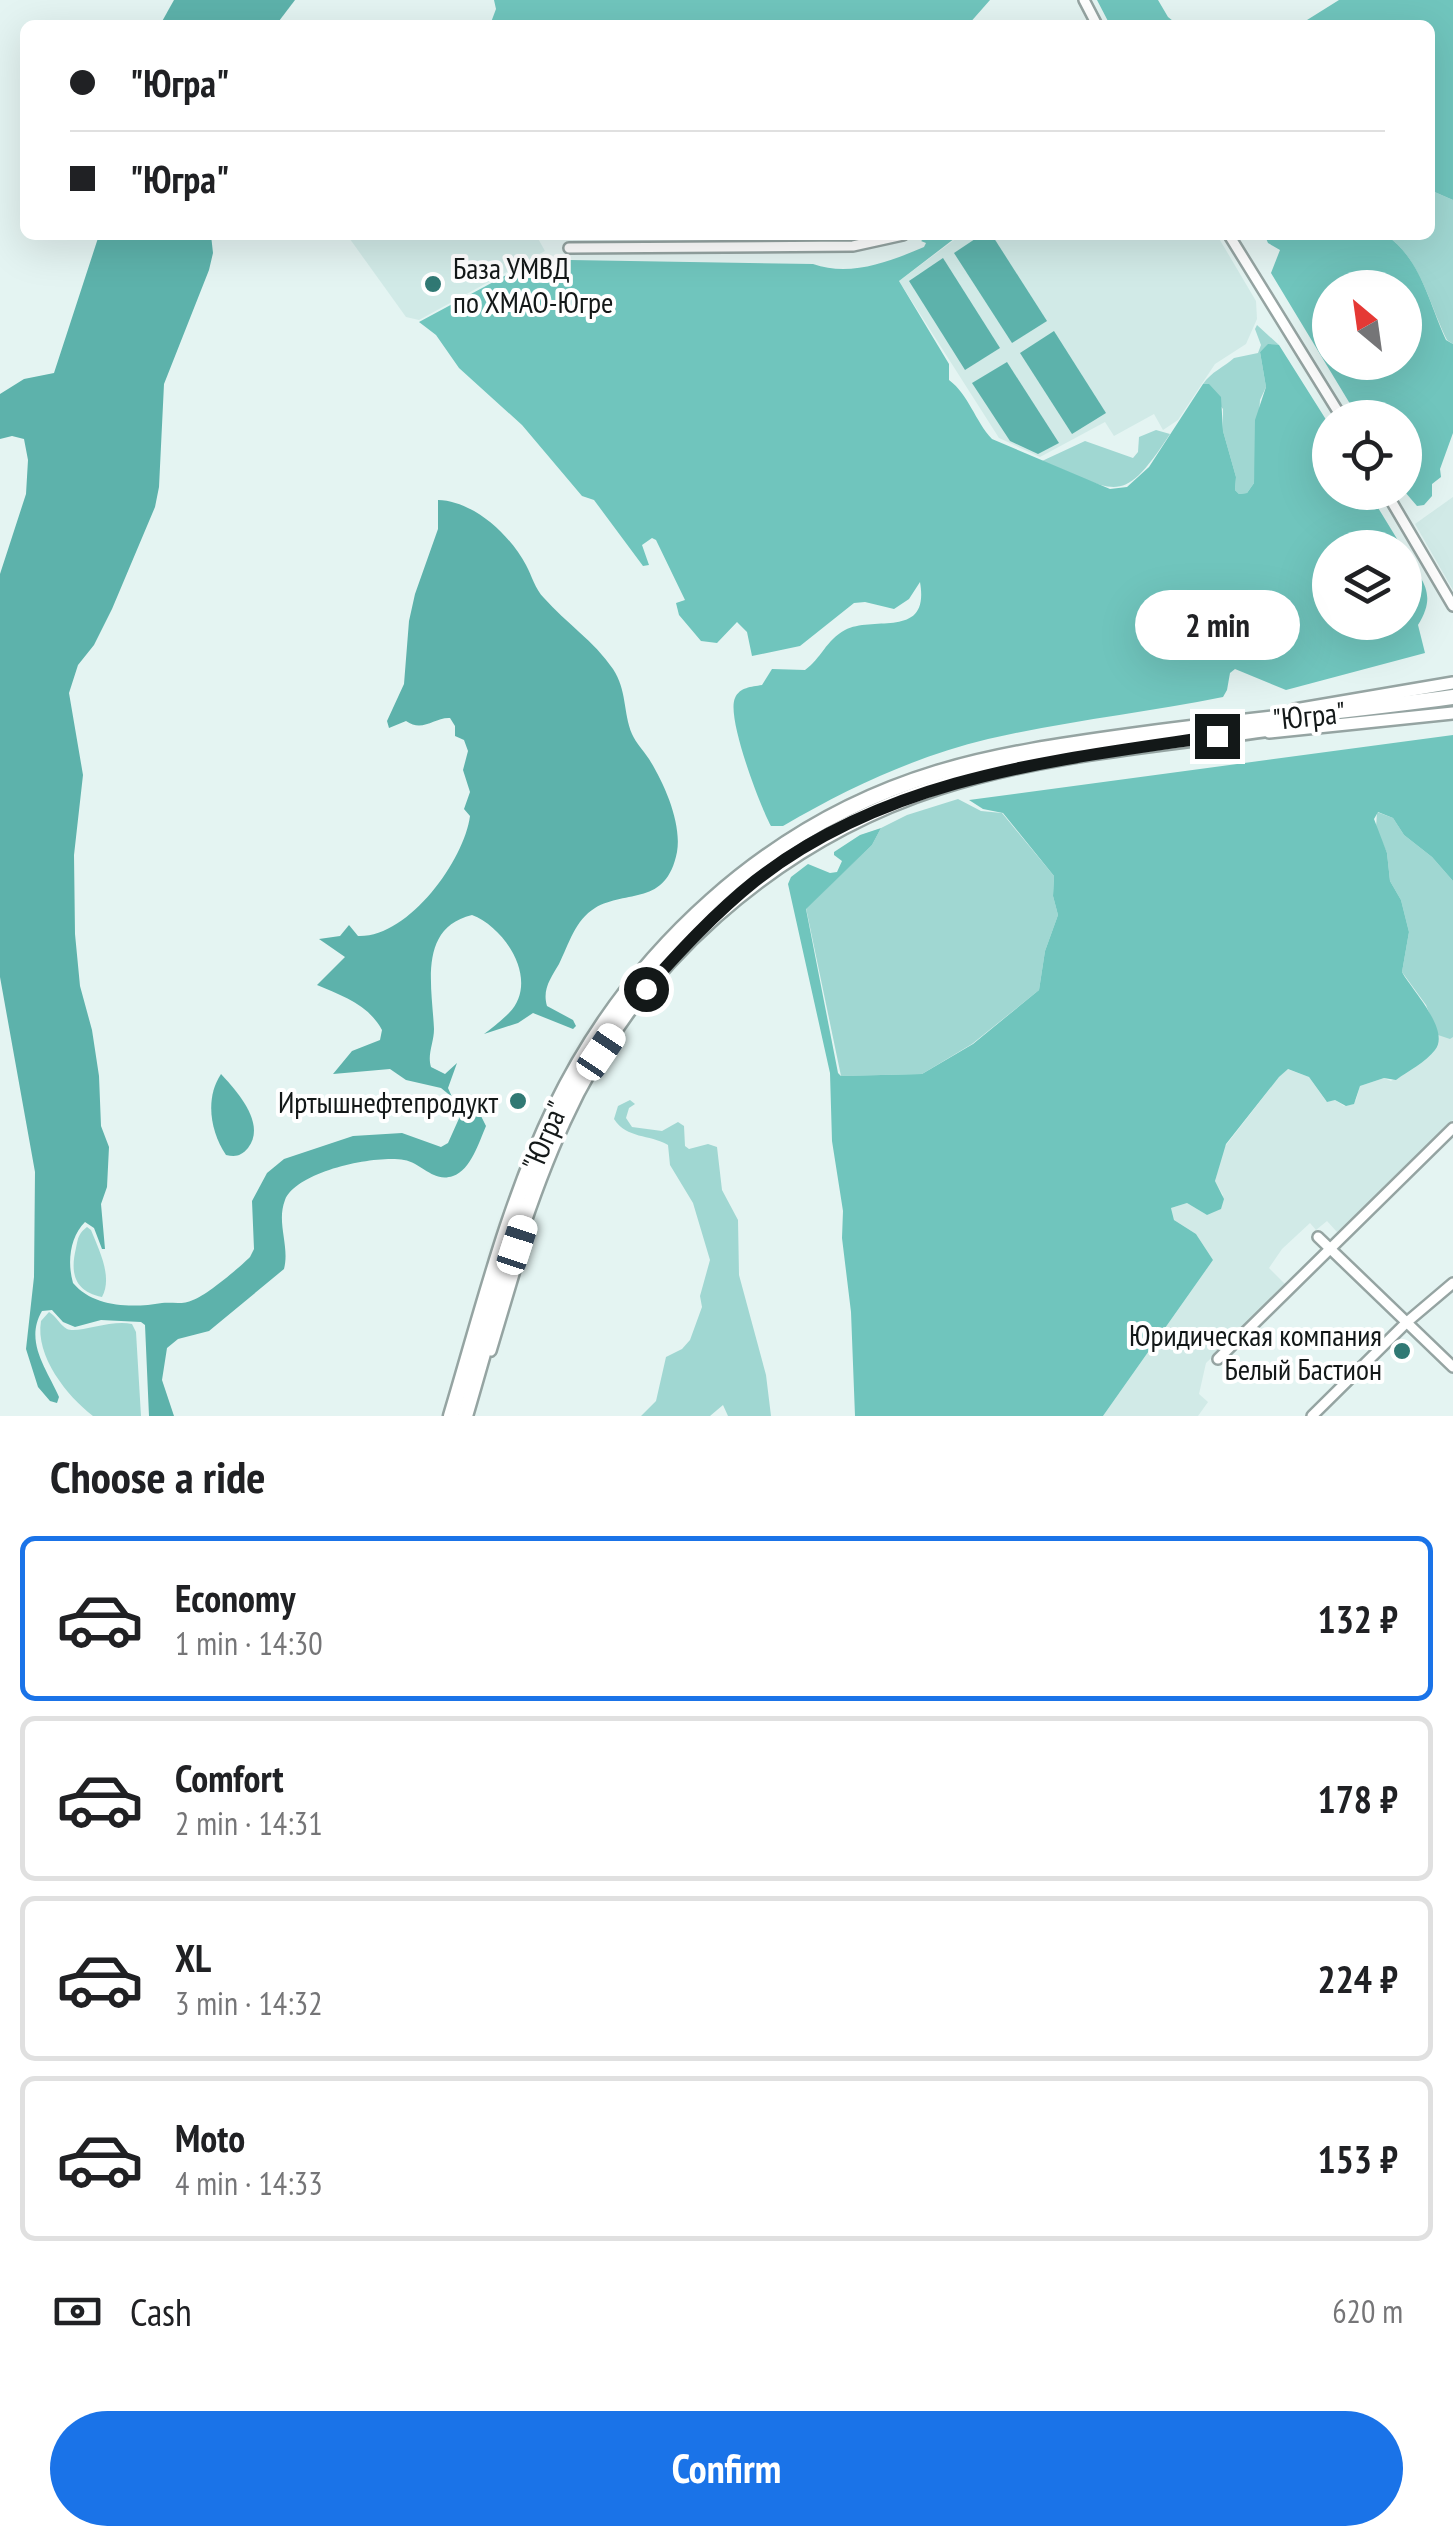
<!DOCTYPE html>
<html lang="en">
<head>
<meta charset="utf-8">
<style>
	body { margin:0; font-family:"PT Sans Narrow",sans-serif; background:#f2f2f2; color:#202124; height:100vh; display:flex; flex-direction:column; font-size:38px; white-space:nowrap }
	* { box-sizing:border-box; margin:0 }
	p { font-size:32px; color:#757577 }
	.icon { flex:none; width:55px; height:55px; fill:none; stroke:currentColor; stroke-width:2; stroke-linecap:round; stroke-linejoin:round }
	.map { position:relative; height:1416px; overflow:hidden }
	.drawer { display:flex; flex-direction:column; background:#fff; flex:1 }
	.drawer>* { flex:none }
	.banner { position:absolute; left:20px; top:20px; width:1415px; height:220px; border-radius:15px; box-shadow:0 10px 40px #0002; display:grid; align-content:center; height:220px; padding:0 50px; background:#fff }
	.needle { width:65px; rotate:331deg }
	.controls { position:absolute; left:1312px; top:270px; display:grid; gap:20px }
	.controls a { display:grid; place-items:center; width:110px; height:110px; border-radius:50%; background:#fff; box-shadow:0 10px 40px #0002; font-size:50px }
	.end { position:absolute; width:45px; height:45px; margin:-22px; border:12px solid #131818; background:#fff; box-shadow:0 0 0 5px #fff }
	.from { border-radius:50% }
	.bubble { position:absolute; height:70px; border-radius:35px; background:#fff; box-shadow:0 10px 40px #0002; font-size:32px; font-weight:700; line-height:70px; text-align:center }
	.car { position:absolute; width:30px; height:60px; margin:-30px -15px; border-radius:12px; box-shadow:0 0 8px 2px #0007; background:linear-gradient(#fff 24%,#345 0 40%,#fff 0 76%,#345 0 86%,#fff 0) }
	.banner b { display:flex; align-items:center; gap:35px; height:95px; font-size:38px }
	.banner b+b { border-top:2px solid #e0e0e0 }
	.banner i { width:25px; height:25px; background:#202124 }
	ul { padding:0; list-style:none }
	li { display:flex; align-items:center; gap:30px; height:165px; margin:0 20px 15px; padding:0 30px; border:5px solid #e0e0e0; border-radius:15px }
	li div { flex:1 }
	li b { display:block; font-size:38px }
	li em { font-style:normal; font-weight:700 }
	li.current { border-color:#1a73e8 }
	li>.icon { width:90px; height:90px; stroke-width:1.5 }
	h2 { padding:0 50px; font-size:45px; line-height:120px }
	.pay { display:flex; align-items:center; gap:25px; height:110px; padding:0 50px; font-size:38px }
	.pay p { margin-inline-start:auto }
	.action { display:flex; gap:20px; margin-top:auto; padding:20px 50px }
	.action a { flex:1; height:115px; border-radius:60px; background:#1a73e8; color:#fff; font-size:40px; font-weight:700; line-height:115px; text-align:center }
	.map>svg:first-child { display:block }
	.built { fill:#d1eae7 }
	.green { fill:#a0d7d2 }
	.forest { fill:#70c5bd; fill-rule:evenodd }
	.water { fill:#5db2ab }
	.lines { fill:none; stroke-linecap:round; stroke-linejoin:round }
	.minor-casing { stroke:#95a4a2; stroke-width:14 }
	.major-casing { stroke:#95a4a2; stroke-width:16 }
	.highway-casing { stroke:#95a4a2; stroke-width:19 }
	.minor { stroke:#fff; stroke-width:9 }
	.major { stroke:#fff; stroke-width:11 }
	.highway { stroke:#fff; stroke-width:14 }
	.route { stroke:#131818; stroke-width:12 }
	.poi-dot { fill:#317974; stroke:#fff; stroke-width:4 }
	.labels { text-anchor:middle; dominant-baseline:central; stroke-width:8; stroke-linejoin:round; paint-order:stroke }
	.poi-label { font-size:30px; fill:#131818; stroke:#fff; text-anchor:end }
	.street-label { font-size:30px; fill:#131818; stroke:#fff }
</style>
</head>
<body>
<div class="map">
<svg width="1453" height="1416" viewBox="0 0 1453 1416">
	<rect width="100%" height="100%" fill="#e4f4f2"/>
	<g class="built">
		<path d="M347 235H536L545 251 419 320 406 317Z"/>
		<path d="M961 235H1217L1256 301 1257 319 1246 344 1215 364 1178 420 1163 430 1154 414 1114 436 1105 422 1040 457 999 438 899 281Z"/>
		<path d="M1453 497V590L1415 524Z"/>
		<path d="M1453 881V1120L1337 1232 1327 1221 1316 1230 1310 1223 1282 1249 1269 1268 1287 1286 1206 1363 1199 1394 1208 1402 1198 1416H1103L1213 1260 1196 1234 1174 1220 1171 1208 1187 1203 1207 1215 1223 1195 1215 1181 1223 1149 1279 1077 1287 1069 1309 1077 1326 1101 1335 1100 1344 1106 1356 1100 1360 1086 1384 1078 1391 1081 1436 1049Z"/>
	</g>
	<g class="green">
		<path d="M1430 190 1453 200V344L1447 340C1429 304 1421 259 1386 235H1430Z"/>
		<path d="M1257 325 1279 345H1268L1260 352 1266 387 1260 400 1254 483 1247 493 1239 494 1235 490 1236 477 1223 431V409L1203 384C1211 372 1224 367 1234 358L1258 353 1261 345 1255 329Z"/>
		<path d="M1156 430 1170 434C1121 509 1117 491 1042 461L1085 441 1133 458 1138 452 1139 437Z"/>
		<path d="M958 799 981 811 1002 813 1054 876 1053 896 1058 915 1045 951 1039 990 972 1044 922 1074 841 1076 806 908 872 845 881 828 907 815Z"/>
		<path d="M1377 812 1393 818 1404 835 1432 857 1453 881V1037L1450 1039 1438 1035 1426 1005 1402 972 1409 932 1401 900 1390 881 1387 853 1376 828Z"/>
		<path d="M630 1100 635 1104 629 1108 626 1118 632 1127 662 1131 678 1122 684 1126 685 1146 689 1149 708 1144 717 1147 722 1190 738 1220 739 1275 766 1375 771 1416H728L723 1405 710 1416H641L656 1401 666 1357 682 1349 690 1340 702 1307 700 1296 710 1260 693 1203 670 1165 668 1145C649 1134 627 1139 614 1119L618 1106Z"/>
		<path d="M87 1227 91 1230C99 1250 113 1277 102 1297 74 1291 70 1273 76 1248 78 1237 79 1233 87 1227Z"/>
		<path d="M49 1312C56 1316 60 1325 67 1329 78 1334 111 1319 132 1324L136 1332 141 1416H93C67 1396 35 1356 41 1321Z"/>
	</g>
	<g class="forest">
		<path d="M494 0H990L968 25H490L496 9Z"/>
		<path d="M1097 0H1158L1168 17 1178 25H1110Z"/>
		<path d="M1339 0H1453V200L1430 190V25H1299Z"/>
		<path d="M929 235H959L899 281 949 364V380C969 395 975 421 992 439L1110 489 1127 487 1149 467 1203 384H1209L1221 397 1223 431 1236 477 1235 490 1239 494 1247 493 1254 483 1255 420 1266 387 1260 352 1268 344 1279 345 1330 426V492L1369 493 1402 547 1330 548V622H1405V553C1422 581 1438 593 1418 625L1425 653 1286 690 1235 669 1230 673 1227 690 1223 697C1145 713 1065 721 988 739 914 757 848 788 783 826H771C760 806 726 717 735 698 740 687 751 687 762 685L772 669 805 670C821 659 826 640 845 630 875 615 930 640 920 582L909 599 894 609 865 602 854 603 800 646 752 656 747 632 737 622 717 643 701 641 679 615 676 603 685 600 656 540 652 538 642 545 649 565 643 566 594 500 582 496 522 425 459 368 436 335 419 322 534 260 537 269 562 270 570 260 813 264C850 277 889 262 924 247L926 243 921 241Z"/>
		<path d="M1386 235C1421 259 1429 303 1446 340L1453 344V433L1440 469 1441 477 1432 484V496L1424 505 1417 506 1405 492V418L1358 417 1271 273 1280 250 1268 243 1265 236ZM1330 288H1405V362H1330Z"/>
		<path d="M1453 735V881L1432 857 1404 835 1393 818 1378 812 1374 819 1387 853 1390 881 1401 900 1409 932 1402 972C1411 989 1451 1030 1435 1050 1426 1062 1408 1071 1396 1080L1384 1078 1360 1086 1354 1104 1346 1106 1335 1100 1327 1102 1309 1077 1288 1069 1279 1077 1226 1144 1215 1181 1224 1199 1221 1209 1207 1215 1187 1203 1171 1208 1174 1220 1196 1234 1213 1260 1103 1416H855L851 1312 842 1238 843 1211 832 1141 830 1073 788 884 791 877 808 864 830 873 837 872 842 861 834 855V852L860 835 881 828 872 845 806 909 838 1073 841 1076 922 1074 973 1044 1039 990 1045 951 1058 915 1053 896 1054 876 1003 813 983 809 969 800Z"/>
	</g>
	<g class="water">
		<path d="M174 0H295L276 25H160Z"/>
		<path d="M99 235H211L213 253 209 270 164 384 159 487 155 507 112 609 94 645 78 665 69 693 83 775 74 855 75 934 80 986 92 1030 99 1076 101 1126 109 1147 107 1187 101 1204 105 1249H102L94 1228 85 1222C70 1237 67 1262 73 1283 94 1308 133 1308 162 1303 173 1302 183 1305 193 1300 207 1295 239 1268 250 1257L254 1249 252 1201 267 1173 284 1159 353 1136 402 1133 441 1147 448 1143 461 1114 457 1108 462 1103 480 1114 486 1126C479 1142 471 1170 453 1176 433 1183 422 1163 404 1160 375 1155 297 1171 285 1200 276 1223 290 1246 284 1269L209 1331 178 1339 167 1348 162 1380 174 1416H149L145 1325 141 1322 101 1320 75 1327 63 1322 52 1310 42 1311C24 1342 47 1369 59 1397L57 1403 50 1401 38 1387 26 1349 34 1277 35 1172 0 977V574L26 494 28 460 24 439 12 436 0 439V394L24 379 54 373Z"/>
		<path d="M981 235H992L1047 321 1012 343 954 253Z"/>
		<path d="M943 258 1000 348 965 370 909 281Z"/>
		<path d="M1054 331 1106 413 1072 434 1020 353Z"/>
		<path d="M1007 362 1059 443 1038 454 1010 441 972 383Z"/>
		<path d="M438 500C474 501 510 535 526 565 532 576 535 589 544 598 566 623 594 641 613 669 627 690 623 712 632 734 636 743 643 750 649 759 664 783 682 823 677 852 666 907 627 889 595 908 575 920 569 944 559 964 551 978 542 989 547 1006L573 1020 576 1026 573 1029 533 1013 518 1023 484 1034C492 1028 502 1020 509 1013 540 981 506 928 472 915 418 928 432 986 434 1029 434 1043 427 1054 431 1067L445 1074 457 1063 448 1088 452 1097 441 1088 406 1080 390 1069 333 1074 352 1051 380 1040 382 1030C368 1004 342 996 317 985L345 957 319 939 340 936 349 925 358 936C408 938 464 861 470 816L464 809 470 792 463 770 468 751 464 740 455 736V726L450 718C434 717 423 733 406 721L389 728 387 721 404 684 409 621 415 594 438 529Z"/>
		<path d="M221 1074C236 1090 267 1124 248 1148 241 1156 236 1157 226 1155 210 1131 205 1098 221 1074Z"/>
	</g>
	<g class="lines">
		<defs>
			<g id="minor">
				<path d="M1084 0 1097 25"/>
				<path d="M1229 235 1342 418"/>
				<path d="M569 248 853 246 903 235"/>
				<path d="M1386 492 1453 606"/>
				<path d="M1318 1237 1453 1367"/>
				<path d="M491 1351 525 1237"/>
				<path d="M1218 1359 1453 1128"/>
				<path d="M1312 1416 1407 1322 1453 1283"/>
			</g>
			<g id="major">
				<path d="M1295 710 1453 683"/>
				<path d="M1269 732 1453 713"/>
			</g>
			<g id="highway">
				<path d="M451 1416C482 1313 508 1205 555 1108 631 951 769 824 937 773 1000 754 1065 745 1130 736 1237 721 1345 712 1453 697"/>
				<path d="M465 1416C494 1317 520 1215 563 1121 634 964 775 840 938 787 1046 752 1163 744 1274 728"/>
			</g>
		</defs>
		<use href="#minor" class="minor-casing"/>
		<use href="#major" class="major-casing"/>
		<use href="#highway" class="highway-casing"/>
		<use href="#minor" class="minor"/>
		<use href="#major" class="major"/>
		<use href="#highway" class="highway"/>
	</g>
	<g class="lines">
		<path class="route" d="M646 989C680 951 715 913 755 881 889 776 1056 760 1217 736"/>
	</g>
	<g class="poi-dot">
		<circle cx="433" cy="284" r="10"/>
		<circle cx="518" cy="1101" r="10"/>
		<circle cx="1402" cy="1351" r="10"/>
	</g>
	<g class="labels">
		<g class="poi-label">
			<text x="453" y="267" text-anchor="start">База УМВД<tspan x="453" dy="34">по ХМАО-Югре</tspan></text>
			<text x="498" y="1101">Иртышнефтепродукт</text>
			<text x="1382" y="1334">Юридическая компания<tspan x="1382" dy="34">Белый Бастион</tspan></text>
		</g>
		<g class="street-label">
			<text transform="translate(1309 715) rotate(-6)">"Югра"</text>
			<text transform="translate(544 1136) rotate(-67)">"Югра"</text>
		</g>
	</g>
</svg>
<div class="controls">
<a><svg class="needle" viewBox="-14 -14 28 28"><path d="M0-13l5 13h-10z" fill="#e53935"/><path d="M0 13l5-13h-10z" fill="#757577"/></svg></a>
<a><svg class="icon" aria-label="locate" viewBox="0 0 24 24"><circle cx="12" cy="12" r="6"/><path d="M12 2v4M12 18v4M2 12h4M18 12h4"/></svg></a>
<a><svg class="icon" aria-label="layers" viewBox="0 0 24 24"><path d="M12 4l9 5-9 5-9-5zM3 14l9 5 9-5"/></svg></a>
</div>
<i class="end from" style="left:646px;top:989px"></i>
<i class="end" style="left:1217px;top:736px"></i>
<div class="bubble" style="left:1135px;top:590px;width:165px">2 min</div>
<i class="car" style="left:601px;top:1052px;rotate:34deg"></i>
<i class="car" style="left:517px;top:1245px;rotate:18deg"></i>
<div class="banner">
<b><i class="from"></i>&quot;Югра&quot;</b>
<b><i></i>&quot;Югра&quot;</b>
</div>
</div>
<section class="drawer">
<h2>Choose a ride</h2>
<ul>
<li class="current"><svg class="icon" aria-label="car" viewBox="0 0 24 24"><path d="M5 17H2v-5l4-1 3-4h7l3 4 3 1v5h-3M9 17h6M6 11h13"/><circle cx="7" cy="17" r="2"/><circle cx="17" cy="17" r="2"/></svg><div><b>Economy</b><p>1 min · 14:30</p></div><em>132 ₽</em></li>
<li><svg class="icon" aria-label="car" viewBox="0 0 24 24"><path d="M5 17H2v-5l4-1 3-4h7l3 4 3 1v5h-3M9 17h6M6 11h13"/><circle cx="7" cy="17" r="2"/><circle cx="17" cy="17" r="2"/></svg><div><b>Comfort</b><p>2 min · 14:31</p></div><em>178 ₽</em></li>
<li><svg class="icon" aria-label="car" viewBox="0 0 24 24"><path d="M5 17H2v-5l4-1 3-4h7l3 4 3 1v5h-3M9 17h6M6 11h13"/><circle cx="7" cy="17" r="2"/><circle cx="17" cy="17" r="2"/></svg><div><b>XL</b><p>3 min · 14:32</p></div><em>224 ₽</em></li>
<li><svg class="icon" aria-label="car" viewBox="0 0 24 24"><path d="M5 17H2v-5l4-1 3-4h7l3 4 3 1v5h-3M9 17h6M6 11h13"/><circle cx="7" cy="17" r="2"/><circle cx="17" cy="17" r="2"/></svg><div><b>Moto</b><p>4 min · 14:33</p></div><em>153 ₽</em></li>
</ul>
<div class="pay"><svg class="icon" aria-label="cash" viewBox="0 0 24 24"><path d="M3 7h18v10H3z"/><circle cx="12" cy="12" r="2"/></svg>Cash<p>620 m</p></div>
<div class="action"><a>Confirm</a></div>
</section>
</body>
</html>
